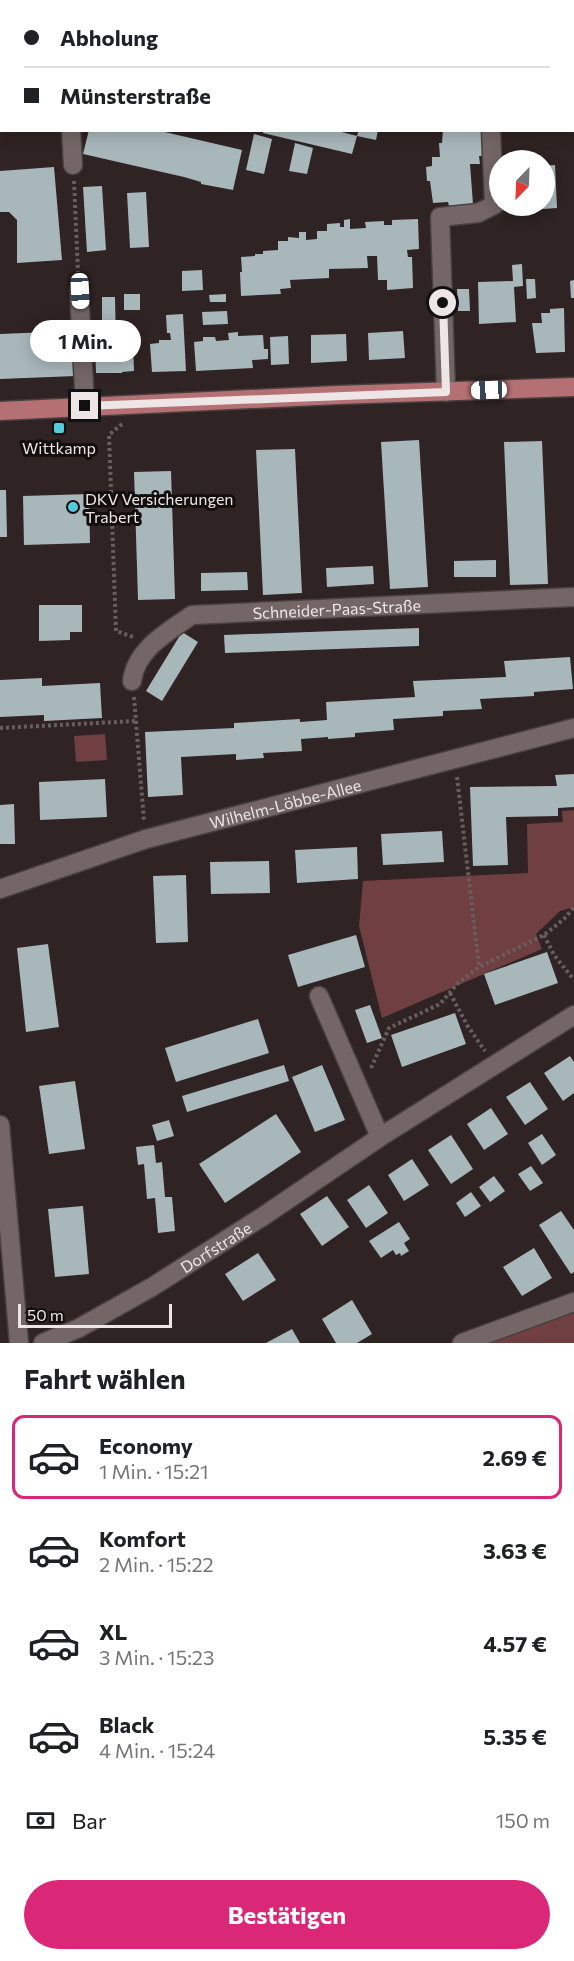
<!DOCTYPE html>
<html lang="de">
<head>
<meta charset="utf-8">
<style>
	body { margin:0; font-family:Commissioner,sans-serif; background:#f6f6f6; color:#202124; height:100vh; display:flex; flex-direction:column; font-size:22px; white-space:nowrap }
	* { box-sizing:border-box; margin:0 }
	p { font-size:20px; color:#757577 }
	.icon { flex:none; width:33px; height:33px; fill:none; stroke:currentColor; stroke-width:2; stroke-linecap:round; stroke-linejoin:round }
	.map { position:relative; height:1343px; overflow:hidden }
	.details { display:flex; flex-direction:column; background:#fff; flex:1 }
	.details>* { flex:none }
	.banner { position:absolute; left:0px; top:0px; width:574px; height:132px; box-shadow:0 3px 15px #0003; display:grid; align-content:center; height:132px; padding:0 24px; background:#fff }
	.needle { width:39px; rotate:203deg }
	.tools { position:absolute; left:489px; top:150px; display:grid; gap:12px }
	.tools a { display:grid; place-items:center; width:66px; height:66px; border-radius:50%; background:#fff; box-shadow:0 3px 15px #0003; font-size:30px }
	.scale { position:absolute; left:18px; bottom:15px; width:154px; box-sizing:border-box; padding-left:6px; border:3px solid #eee6e6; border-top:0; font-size:16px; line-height:21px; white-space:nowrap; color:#eee6e6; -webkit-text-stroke:4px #130e0e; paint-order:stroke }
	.end { position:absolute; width:27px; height:27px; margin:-14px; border:8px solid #eee6e6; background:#111; box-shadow:0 0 0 3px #111 }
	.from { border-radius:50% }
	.bubble { position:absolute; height:42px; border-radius:21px; background:#fff; box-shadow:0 3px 15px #0003; font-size:20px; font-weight:700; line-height:42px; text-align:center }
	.car { position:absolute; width:18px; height:36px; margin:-18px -9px; border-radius:8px; box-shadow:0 0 4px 2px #0007; background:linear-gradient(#fff 24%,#345 0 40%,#fff 0 76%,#345 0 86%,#fff 0) }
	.banner b { display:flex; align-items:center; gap:21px; height:57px; font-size:22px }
	.banner b+b { border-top:2px solid #e0e0e0 }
	.banner i { width:15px; height:15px; background:#202124 }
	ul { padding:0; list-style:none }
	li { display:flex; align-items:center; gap:18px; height:84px; margin:0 12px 9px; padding:0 12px; border:3px solid transparent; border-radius:12px }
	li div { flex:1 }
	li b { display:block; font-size:22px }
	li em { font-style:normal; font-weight:700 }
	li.selected { border-color:#db2777 }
	li>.icon { width:54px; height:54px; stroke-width:1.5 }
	h2 { padding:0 24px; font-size:27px; line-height:72px }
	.pay { display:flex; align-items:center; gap:15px; height:66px; padding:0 24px; font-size:22px }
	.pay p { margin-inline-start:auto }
	.cta { display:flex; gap:12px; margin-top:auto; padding:12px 24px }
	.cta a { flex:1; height:69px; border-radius:36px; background:#db2777; color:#fff; font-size:24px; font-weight:700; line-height:69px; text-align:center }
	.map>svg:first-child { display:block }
	.green { fill:#703f41 }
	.building { fill:#a8b7ba }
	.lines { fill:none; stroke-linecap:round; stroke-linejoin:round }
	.minor-casing { stroke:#4a4041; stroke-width:21 }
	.major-casing { stroke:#4a4041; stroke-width:21 }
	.path { stroke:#695e5e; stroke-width:4; stroke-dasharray:3 3; stroke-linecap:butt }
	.minor { stroke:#746666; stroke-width:18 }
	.major { stroke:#b57074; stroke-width:18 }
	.route { stroke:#eee6e6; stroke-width:8 }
	.poi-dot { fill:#54cadd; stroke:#130e0e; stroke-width:2 }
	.labels { text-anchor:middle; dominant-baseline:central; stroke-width:6; stroke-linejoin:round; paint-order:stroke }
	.poi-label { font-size:16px; fill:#eee6e6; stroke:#130e0e }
	.street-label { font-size:16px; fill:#eee6e6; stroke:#130e0e }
</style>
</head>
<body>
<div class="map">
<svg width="574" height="1343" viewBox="0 0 574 1343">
	<rect width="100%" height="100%" fill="#2f2323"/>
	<g class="green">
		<path d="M105 734 107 760 76 762 74 736Z"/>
		<path d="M574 810V907L560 911 536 934 542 949 382 1018 359 926 363 881 528 873 527 824 563 822 562 811Z"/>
		<path d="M574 1310V1343H484Z"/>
	</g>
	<g class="building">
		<path d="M89 130H156L242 150 233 190 201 184V182L184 177 83 154Z"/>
		<path d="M263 130H334L357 136 352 154 263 133Z"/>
		<path d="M359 130H378L376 140 357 136Z"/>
		<path d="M443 130H482L484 156H479L480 164H470L473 204 449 206 448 202 433 203 430 181H427L426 167 432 166V157H440L439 143H442Z"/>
		<path d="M254 134 272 139 264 174 246 170Z"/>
		<path d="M295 143 313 148 307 174 289 171Z"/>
		<path d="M555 165 557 208 529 210V206H544V166Z"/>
		<path d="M54 167 62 260 17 263V220L9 212H0V171Z"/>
		<path d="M102 186 106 250 87 252 83 187Z"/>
		<path d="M146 192 149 247 130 248 127 193Z"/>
		<path d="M350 219V229L366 228 365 222 384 221V225H392V220L418 219 419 249 407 250 408 257H412L413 288 387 290V280H378L377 256H367L368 268 329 269V278L290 280 291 288 280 289 281 294 241 296 240 272H242L241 257 255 256V254H263V251L278 250V241H288V237L299 238V232H306V240L317 239V231H327V224L340 223V227H344V220Z"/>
		<path d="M522 264 523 286 514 287 516 322 479 324 478 282 513 281 512 265Z"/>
		<path d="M202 270 203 290 182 291V271Z"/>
		<path d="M526 279H535L536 298 527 299Z"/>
		<path d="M574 280V298H571L570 281Z"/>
		<path d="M457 289H469L470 311H458Z"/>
		<rect x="124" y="294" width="16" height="16"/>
		<path d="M226 294V302H210L209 295Z"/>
		<path d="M102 297H115L116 345 133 344 134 371 122 372V373H96L94 320H102Z"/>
		<path d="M564 308 565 352 536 353 532 323H542L541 313H550V309Z"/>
		<path d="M227 311 228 324 203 325 202 312Z"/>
		<path d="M183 314 186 371 152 372 150 344 159 343V340H171L170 333H167L166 315Z"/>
		<path d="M74 331 76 376 0 379V334Z"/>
		<path d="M403 331 405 358 369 360 368 333Z"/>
		<path d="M238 332V336L263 335 264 349H268V359L252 360 253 368 196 371 194 342 203 341V337H215L216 341 229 340 228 333Z"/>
		<path d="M346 334 347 361 311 363V335Z"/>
		<path d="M288 336 289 364 271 365 270 337Z"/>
		<path d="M419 440 428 587 390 589 381 442Z"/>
		<path d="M542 441 548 584 510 585 504 442Z"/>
		<path d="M295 449 302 593 263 595 256 450Z"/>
		<path d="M171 471 175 599 138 600 134 472Z"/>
		<path d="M0 490H6L7 537H0Z"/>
		<path d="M89 494 90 543 24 545 23 496Z"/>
		<path d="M496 560V577H454V561Z"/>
		<path d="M373 566 374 584 327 587 326 568Z"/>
		<path d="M247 572 248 590 201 591V573Z"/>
		<path d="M39 605H82V632H70V640L39 641Z"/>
		<path d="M419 628V646L225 653 224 635Z"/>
		<path d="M182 632 198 642 162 701 146 691Z"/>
		<path d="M570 657 573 689 534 692V696L480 699 482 709 443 711V716L393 719 394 730 355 733V737L328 739V737L301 739 302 751 263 753 264 758 236 760V754L181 757 183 795 148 797 145 732 234 728V723L300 719V722L327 720 326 702 415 697 413 681 506 677 504 661Z"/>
		<path d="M42 678V686L100 683 102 718 44 721V715L0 717V680Z"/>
		<path d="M574 774V807L558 808V816L506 817 508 865 473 866 470 787 557 786 555 775Z"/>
		<path d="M105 779 107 817 40 820 39 782Z"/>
		<path d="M14 804 15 844H0V805Z"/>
		<path d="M442 831 444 862 383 865 381 834Z"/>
		<path d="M357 847 358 879 297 883 295 850Z"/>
		<path d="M269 861 270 893 211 894 210 862Z"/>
		<path d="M186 875 188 942 156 943 153 876Z"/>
		<path d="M356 935 365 967 298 987 288 955Z"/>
		<path d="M48 944 59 1027 26 1032 17 948Z"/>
		<path d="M547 952 558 983 495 1005 484 974Z"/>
		<path d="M370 1005 382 1038 367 1043 355 1010Z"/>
		<path d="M455 1013 466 1044 402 1067 391 1035Z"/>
		<path d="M258 1019 269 1053 176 1082 165 1048Z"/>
		<path d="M570 1056 574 1062V1093L563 1101 544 1073Z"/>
		<path d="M284 1065 289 1081 187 1112 182 1096Z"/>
		<path d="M322 1065 345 1120 315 1132 292 1077Z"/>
		<path d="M75 1081 85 1149 49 1154 39 1086Z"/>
		<path d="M530 1082 548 1109 525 1125 506 1097Z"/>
		<path d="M491 1108 508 1134 484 1150 467 1124Z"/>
		<path d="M276 1114 301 1152 225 1203 199 1164Z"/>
		<path d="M169 1120 174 1136 157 1141 152 1125Z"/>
		<path d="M542 1134 556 1155 542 1165 528 1143Z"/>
		<path d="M451 1135 473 1169 451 1184 428 1150Z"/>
		<path d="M154 1145 156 1163 162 1162 165 1197H172L175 1231 158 1233 155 1198 147 1199 144 1164 138 1165 136 1147Z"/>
		<path d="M412 1159 429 1185 404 1201 388 1175Z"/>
		<path d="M531 1166 543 1183 530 1191 518 1174Z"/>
		<path d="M494 1176 505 1191 490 1202 479 1187Z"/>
		<path d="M369 1185 388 1213 366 1228 347 1200Z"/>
		<path d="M471 1192 481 1206 465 1217 456 1203Z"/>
		<path d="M327 1196 349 1227 322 1246 300 1214Z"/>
		<path d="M83 1206 89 1274 55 1277 48 1209Z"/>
		<path d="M561 1211 574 1230V1272L571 1274 539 1225Z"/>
		<path d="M399 1222 410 1239 404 1243 409 1251 401 1256 400 1253 396 1255 393 1250 381 1258 369 1241Z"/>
		<path d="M534 1248 552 1278 522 1296 503 1267Z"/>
		<path d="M258 1253 276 1280 243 1301 225 1274Z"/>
		<path d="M352 1300 372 1334 357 1343H336L322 1319Z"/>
		<path d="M292 1329 300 1343H266Z"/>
	</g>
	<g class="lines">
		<defs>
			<g id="minor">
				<path d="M277 0 285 2"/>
				<path d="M101 2V0"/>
				<path d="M246 2V0"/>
				<path d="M436 2V0"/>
				<path d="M573 113H574"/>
				<path d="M71 130 73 165"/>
				<path d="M79 291 85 406"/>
				<path d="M446 392 440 217 478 213 494 205 491 130"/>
				<path id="s1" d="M132 681C136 649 168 632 192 615L574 597"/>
				<path id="s2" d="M0 889 146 839 574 728"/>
				<path d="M319 996 380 1137"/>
				<path d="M0 1125 19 1343"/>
				<path id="s3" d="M43 1343 79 1328 152 1287 262 1217 380 1137 574 1015"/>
				<path d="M462 1343 574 1302"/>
			</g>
			<path id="major" d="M0 411 337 395 574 387"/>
		</defs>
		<use href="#minor" class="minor-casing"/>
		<use href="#major" class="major-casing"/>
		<g class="path">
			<path d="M210 2 214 0"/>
			<path d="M74 181 78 272"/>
			<path d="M122 424 109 435 116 631 133 637"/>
			<path d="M134 697 144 821"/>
			<path d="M0 728 136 721"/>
			<path d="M457 777 479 967"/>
			<path d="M544 935 554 955 574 980"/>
			<path d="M450 993 467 1025 485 1051"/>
			<path d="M371 1068 389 1028 440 1004 458 983 479 967 544 935 564 919 574 907"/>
		</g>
		<use href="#minor" class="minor"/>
		<use href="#major" class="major"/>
	</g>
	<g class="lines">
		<path class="route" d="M85 406 446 392 443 303"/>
	</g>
	<g class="poi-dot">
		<rect x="53" y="422" width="12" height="12" rx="3"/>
		<circle cx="73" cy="507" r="6"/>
	</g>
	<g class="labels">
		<g class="poi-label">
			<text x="59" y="447">Wittkamp</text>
			<text x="85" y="498" text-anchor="start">DKV Versicherungen<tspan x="85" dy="18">Trabert</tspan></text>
		</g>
		<g class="street-label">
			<text stroke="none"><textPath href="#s1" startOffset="237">Schneider-Paas-Straße</textPath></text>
			<text stroke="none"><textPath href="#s2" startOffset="298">Wilhelm-Löbbe-Allee</textPath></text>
			<text stroke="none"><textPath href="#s3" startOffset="198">Dorfstraße</textPath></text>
		</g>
	</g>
</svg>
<div class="tools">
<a><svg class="needle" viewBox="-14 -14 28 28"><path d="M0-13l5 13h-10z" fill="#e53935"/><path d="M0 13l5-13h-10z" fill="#757577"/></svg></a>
</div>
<div class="scale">50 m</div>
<i class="end from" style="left:443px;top:303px"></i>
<i class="end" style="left:85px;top:406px"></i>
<div class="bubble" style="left:30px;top:320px;width:111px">1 Min.</div>
<i class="car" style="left:80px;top:291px;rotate:177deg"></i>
<i class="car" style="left:489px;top:390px;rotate:268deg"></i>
<div class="banner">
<b><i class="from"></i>Abholung</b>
<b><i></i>Münsterstraße</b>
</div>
</div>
<section class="details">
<h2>Fahrt wählen</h2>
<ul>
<li class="selected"><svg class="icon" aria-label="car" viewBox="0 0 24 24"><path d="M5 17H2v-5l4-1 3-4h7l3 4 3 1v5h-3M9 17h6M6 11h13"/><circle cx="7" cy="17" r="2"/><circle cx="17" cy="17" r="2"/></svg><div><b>Economy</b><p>1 Min. · 15:21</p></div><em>2.69 €</em></li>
<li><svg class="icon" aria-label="car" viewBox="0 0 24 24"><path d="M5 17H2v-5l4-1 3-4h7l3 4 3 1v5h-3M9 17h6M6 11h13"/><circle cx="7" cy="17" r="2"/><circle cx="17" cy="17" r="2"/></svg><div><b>Komfort</b><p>2 Min. · 15:22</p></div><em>3.63 €</em></li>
<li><svg class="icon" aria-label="car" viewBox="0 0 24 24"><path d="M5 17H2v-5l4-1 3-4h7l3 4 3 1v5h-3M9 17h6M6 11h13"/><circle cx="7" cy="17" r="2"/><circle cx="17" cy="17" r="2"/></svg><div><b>XL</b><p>3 Min. · 15:23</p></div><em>4.57 €</em></li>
<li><svg class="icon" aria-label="car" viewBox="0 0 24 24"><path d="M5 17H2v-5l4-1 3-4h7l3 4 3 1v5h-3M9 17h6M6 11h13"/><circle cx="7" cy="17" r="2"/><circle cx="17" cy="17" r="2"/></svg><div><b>Black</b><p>4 Min. · 15:24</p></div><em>5.35 €</em></li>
</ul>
<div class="pay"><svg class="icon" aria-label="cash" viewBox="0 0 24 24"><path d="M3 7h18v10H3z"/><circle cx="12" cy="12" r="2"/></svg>Bar<p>150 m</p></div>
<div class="cta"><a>Bestätigen</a></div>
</section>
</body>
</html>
